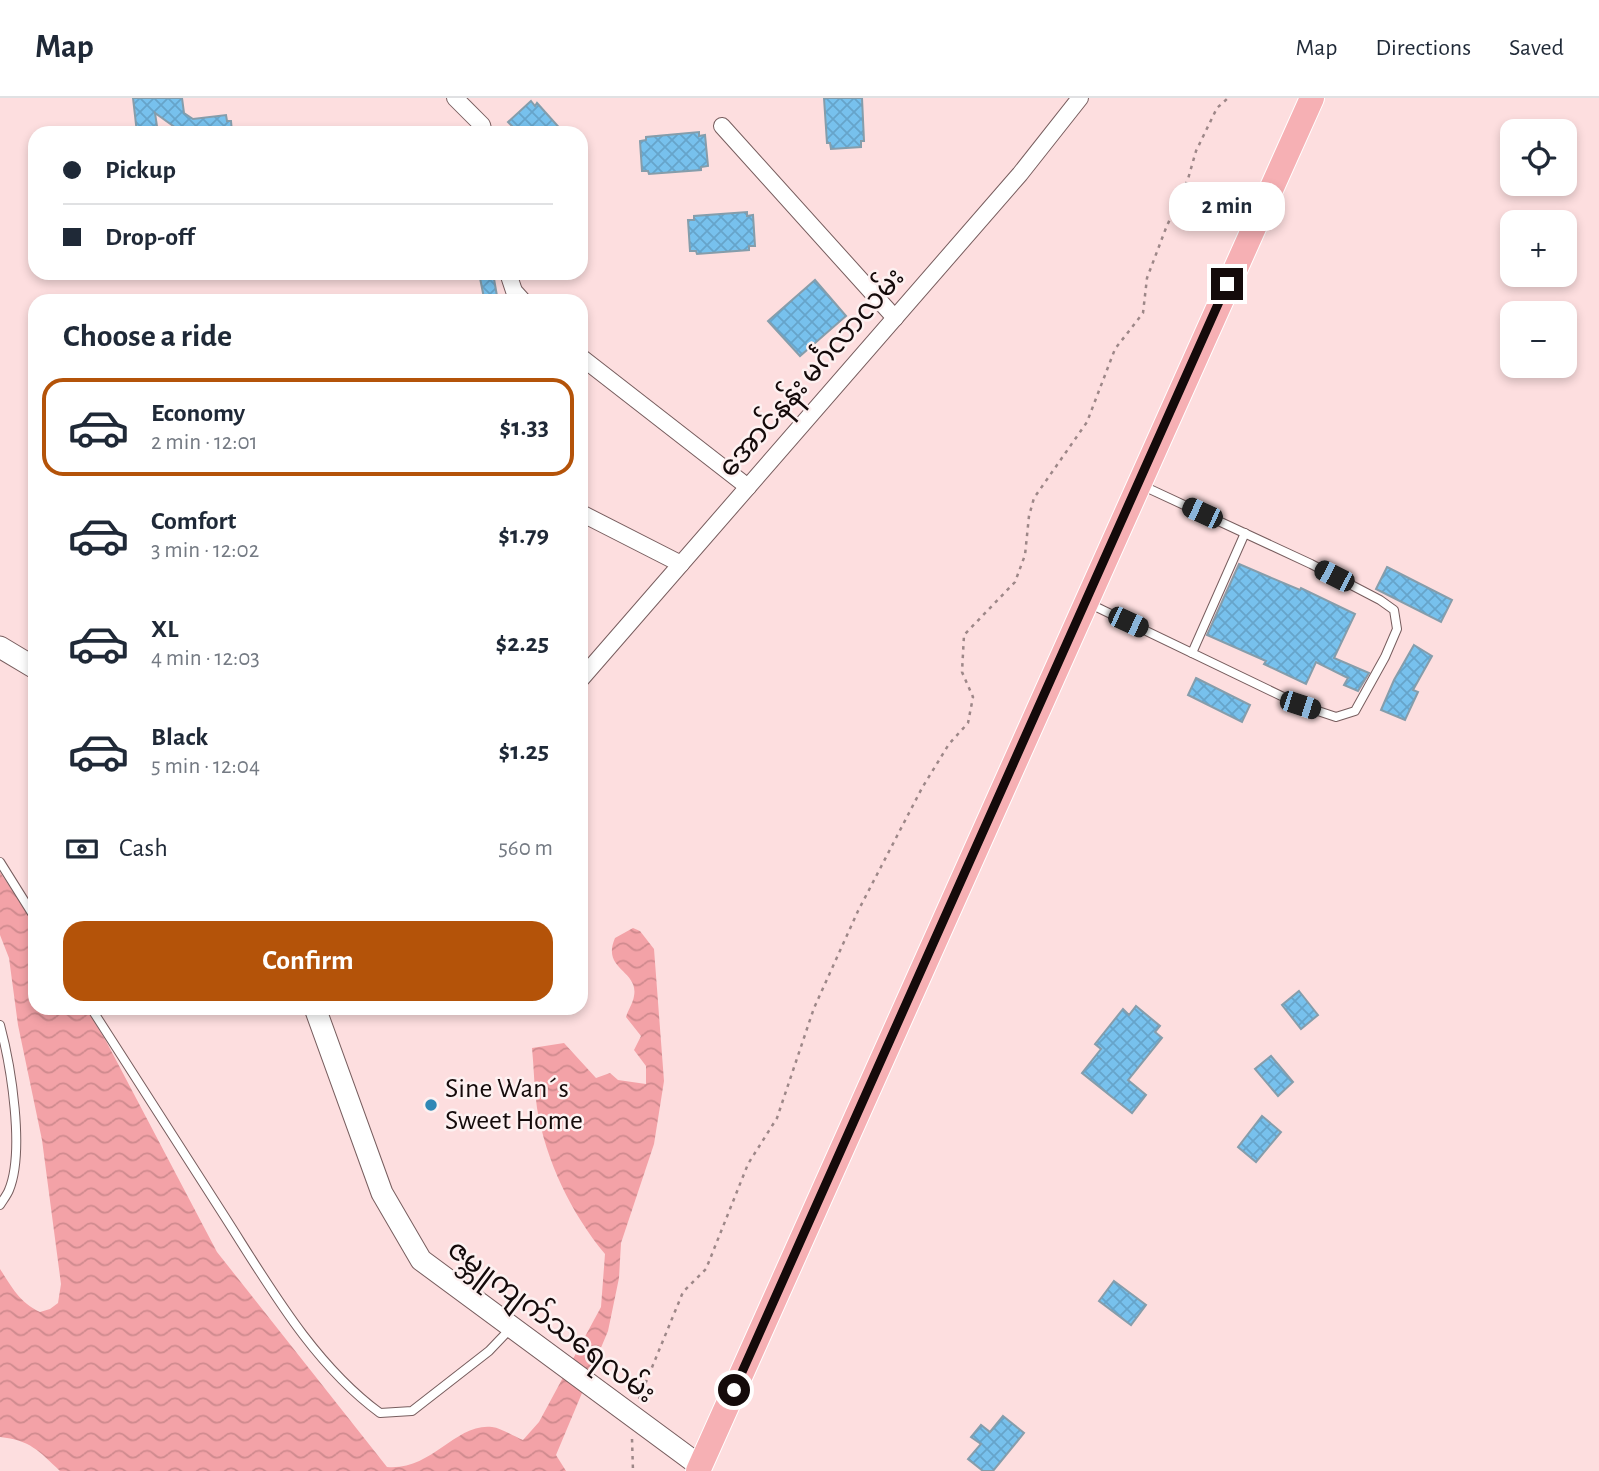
<!DOCTYPE html>
<html lang="en">
<head>
<meta charset="utf-8">
<style>
	body { margin:0; font-family:"Alegreya Sans","Noto Sans Myanmar",sans-serif; background:#f6f6f7; color:#1f2937; height:100vh; display:flex; flex-direction:column; font-size:26px; white-space:nowrap }
	* { box-sizing:border-box; margin:0 }
	p { font-size:23px; color:#747a83 }
	.icon { flex:none; width:38px; height:38px; fill:none; stroke:currentColor; stroke-width:2; stroke-linecap:round; stroke-linejoin:round }
	.map { position:relative; flex:1; overflow:hidden }
	.details { position:absolute; left:28px; top:196px; width:560px; height:721px; display:flex; flex-direction:column; background:#fff; border-radius:21px; box-shadow:0 4px 10px #0003 }
	.details>* { flex:none }
	.top-card { position:absolute; left:28px; top:28px; width:560px; height:154px; border-radius:21px; box-shadow:0 4px 10px #0003; display:grid; align-content:center; height:154px; padding:0 35px; background:#fff }
	.buttons { position:absolute; left:1500px; top:21px; display:grid; gap:14px }
	.buttons a { display:grid; place-items:center; width:77px; height:77px; border-radius:14px; background:#fff; box-shadow:0 4px 10px #0003; font-size:35px }
	.end { position:absolute; width:32px; height:32px; margin:-16px; border:9px solid #140a0a; background:#fff; box-shadow:0 0 0 4px #fff }
	.from { border-radius:50% }
	.bubble { position:absolute; height:49px; border-radius:21px; background:#fff; box-shadow:0 4px 10px #0003; font-size:23px; font-weight:700; line-height:49px; text-align:center }
	.car { position:absolute; width:21px; height:42px; margin:-21px -10px; border-radius:9px; box-shadow:0 0 5px 2px #0007; background:linear-gradient(#222 24%,#8ab4d8 0 40%,#222 0 76%,#8ab4d8 0 86%,#222 0) }
	.top-card b { display:flex; align-items:center; gap:24px; height:66px; font-size:26px }
	.top-card b+b { border-top:2px solid #e0e1e3 }
	.top-card i { width:18px; height:18px; background:#1f2937 }
	ul { padding:0; list-style:none }
	li { display:flex; align-items:center; gap:21px; height:98px; margin:0 14px 10px; padding:0 21px; border:4px solid transparent; border-radius:21px }
	li div { flex:1 }
	li b { display:block; font-size:26px }
	li em { font-style:normal; font-weight:700 }
	li.active { border-color:#b45309 }
	li>.icon { width:63px; height:63px; stroke-width:1.5 }
	h2 { padding:0 35px; font-size:32px; line-height:84px }
	.pay { display:flex; align-items:center; gap:18px; height:77px; padding:0 35px; font-size:26px }
	.pay p { margin-inline-start:auto }
	.primary-button { display:flex; gap:14px; margin-top:auto; padding:14px 35px }
	.primary-button a { flex:1; height:80px; border-radius:21px; background:#b45309; color:#fff; font-size:28px; font-weight:700; line-height:80px; text-align:center }
	header { display:flex; align-items:center; gap:42px; box-sizing:border-box; height:98px; padding:0 35px; background:#fff; border-bottom:2px solid #e0e1e3 }
	header strong { font-size:33px }
	nav { display:flex; gap:38px; margin-inline-start:auto; font-size:24px }
	.map>svg:first-child { display:block }
	.water { fill:url(#water-waves) }
	.building { fill:url(#building-cross-hatch); stroke:#859dab; stroke-width:2 }
	.lines { fill:none; stroke-linecap:round; stroke-linejoin:round }
	.service-casing { stroke:#775d5e; stroke-width:10 }
	.minor-casing { stroke:#775d5e; stroke-width:18 }
	.secondary-casing { stroke:#775d5e; stroke-width:23 }
	.trunk-casing { stroke:#fff; stroke-width:26 }
	.path { stroke:#9d8788; stroke-width:2.5; stroke-dasharray:3.5 5; stroke-linecap:butt }
	.service { stroke:#fff; stroke-width:8 }
	.minor { stroke:#fff; stroke-width:16 }
	.secondary { stroke:#fff; stroke-width:21 }
	.trunk { stroke:#f6b0b4; stroke-width:24 }
	.route { stroke:#140a0a; stroke-width:9 }
	.poi-dot { fill:#2f88b6; stroke:#fdf1f1; stroke-width:2.5 }
	.labels { text-anchor:middle; dominant-baseline:central; stroke-width:5; stroke-linejoin:round; paint-order:stroke }
	.street-label { font-size:28px; fill:#140a0a; stroke:#fdf1f1 }
	.poi-label { font-size:28px; fill:#140a0a; stroke:#fdf1f1; text-anchor:start }
</style>
</head>
<body>
<header>
<strong>Map</strong>
<nav><a>Map</a><a>Directions</a><a>Saved</a></nav>
</header>
<div class="map">
<svg width="1599" height="1373" viewBox="0 0 1599 1373">
	<defs>
		<pattern id="water-waves" width="16" height="10" patternUnits="userSpaceOnUse" patternTransform="scale(1.75)"><rect width="16" height="10" fill="#f3a2a7"/><path d="M0 5q4-4 8 0t8 0" fill="none" stroke="#cf8a8e"/></pattern>
		<pattern id="building-cross-hatch" width="8" height="8" patternUnits="userSpaceOnUse" patternTransform="scale(1.75)"><rect width="8" height="8" fill="#77c1ed"/><path d="M0 0l8 8M0 8l8-8" fill="none" stroke="#66a4ca"/></pattern>
	</defs>
	<rect width="100%" height="100%" fill="#fddedf"/>
	<path class="water" d="M0 774 35 827V910H86L106 943 217 1154 387 1369C432 1373 455 1325 492 1329 501 1330 513 1338 523 1342L539 1324 601 1209 605 1156C571 1115 546 1063 537 1010 534 990 534 970 532 950L564 945 596 980 610 975 618 982 646 986V968L634 952 641 938 626 919C628 912 633 905 634 898 639 872 601 872 615 840L633 830 640 833 654 851 664 983 654 1046 621 1145 619 1180 608 1233 556 1357 566 1373H60C39 1353 30 1342 0 1339V1171C11 1188 20 1205 40 1214L50 1211 58 1205 61 1186 42 1042 18 927 9 860 0 837Z"/>
	<g class="building">
		<path d="M133 0H182L184 15 193 21 226 17 227 23H231L232 34 183 35 155 15 158 35H137Z"/>
		<path d="M824 0H862L864 43H861V49L831 51 830 45H827Z"/>
		<path d="M531 3 535 8 537 5 564 35H505L512 28 508 24Z"/>
		<path d="M699 34V38L705 37 708 68 701 69V72L649 76 648 73H642L640 43 646 42V39Z"/>
		<path d="M747 114V118L753 117 755 148H749V152L697 156 696 153H690L688 122H694V118Z"/>
		<path d="M479 175H493L497 198 484 200Z"/>
		<path d="M815 182 846 218 800 258 768 223Z"/>
		<path d="M1239 466 1300 492 1301 490 1355 516 1334 560 1369 575 1358 593 1344 587 1348 580 1316 564 1306 586 1264 566 1266 563 1207 537Z"/>
		<path d="M1387 469 1452 502 1441 524 1376 491Z"/>
		<path d="M1414 547 1432 558 1413 592 1418 594 1405 622 1381 612 1394 582Z"/>
		<path d="M1196 580 1250 607 1242 624 1188 597Z"/>
		<path d="M1299 893 1318 917 1301 931 1282 907Z"/>
		<path d="M1136 908 1160 928 1155 934 1162 940 1128 982 1146 997 1132 1015 1082 975 1101 951 1095 946 1123 911 1129 917Z"/>
		<path d="M1271 958 1293 984 1278 998 1255 971Z"/>
		<path d="M1262 1018 1281 1034 1256 1064 1238 1049Z"/>
		<path d="M1114 1183 1146 1207 1131 1227 1099 1203Z"/>
		<path d="M1003 1318 1024 1335 993 1373H983L968 1361 981 1346 971 1339 981 1327 990 1334Z"/>
	</g>
	<g class="lines">
		<defs>
			<g id="service">
				<path d="M1088 505 1300 607 1336 619 1355 613 1385 559 1397 531 1394 512 1380 502 1311 466 1141 387"/>
				<path d="M1192 555 1245 435"/>
				<path d="M0 764 35 820"/>
				<path d="M91 910C135 979 179 1047 223 1116 268 1186 312 1265 380 1315L412 1313 489 1253 511 1230"/>
				<path d="M0 927C11 968 25 1053 9 1092 7 1097 3 1102 0 1107"/>
			</g>
			<g id="minor">
				<path d="M455 0 482 27 484 35"/>
				<path d="M722 28 895 220"/>
				<path d="M508 175 514 193 523 203"/>
				<path d="M581 259 748 389"/>
				<path d="M581 415 681 466"/>
				<path d="M581 581 1020 76 1080 0"/>
			</g>
			<g id="secondary">
				<path d="M0 549 35 570"/>
				<path d="M315 910 382 1095 421 1162 700 1368"/>
			</g>
			<path id="trunk" d="M698 1373 1312 0"/>
		</defs>
		<use href="#service" class="service-casing"/>
		<use href="#minor" class="minor-casing"/>
		<use href="#secondary" class="secondary-casing"/>
		<use href="#trunk" class="trunk-casing"/>
		<g class="path">
			<path d="M639 1301 683 1194 706 1171 748 1066 777 1020 814 910 858 813 922 690 949 646 968 625 973 599 962 574 964 537 1015 484 1025 457 1029 418 1034 400 1087 324 1115 251 1143 215 1147 180 1166 130 1188 81 1196 53 1217 10 1228 0"/>
			<path d="M632 1341 633 1373"/>
		</g>
		<use href="#service" class="service"/>
		<use href="#minor" class="minor"/>
		<use href="#secondary" class="secondary"/>
		<use href="#trunk" class="trunk"/>
	</g>
	<g class="lines">
		<path class="route" d="M734 1292 1227 186"/>
	</g>
	<circle class="poi-dot" cx="431" cy="1007" r="7"/>
	<g class="labels">
		<g class="street-label">
			<text transform="translate(812 275) rotate(-49)">အောင်နန်း မင်္ဂလာလမ်း</text>
			<text transform="translate(551 1224) rotate(37)">ဇမ္ဘူကျက်သရေလမ်း</text>
		</g>
		<g class="poi-label">
			<text x="445" y="991">Sine Wan´s<tspan x="445" dy="32">Sweet Home</tspan></text>
		</g>
	</g>
</svg>
<div class="buttons">
<a><svg class="icon" aria-label="locate" viewBox="0 0 24 24"><circle cx="12" cy="12" r="6"/><path d="M12 2v4M12 18v4M2 12h4M18 12h4"/></svg></a>
<a>+</a>
<a>−</a>
</div>
<i class="end from" style="left:734px;top:1292px"></i>
<i class="end" style="left:1227px;top:186px"></i>
<div class="bubble" style="left:1169px;top:84px;width:116px">2 min</div>
<i class="car" style="left:1202px;top:415px;rotate:295deg"></i>
<i class="car" style="left:1334px;top:478px;rotate:297deg"></i>
<i class="car" style="left:1128px;top:524px;rotate:115deg"></i>
<i class="car" style="left:1300px;top:607px;rotate:108deg"></i>
<div class="top-card">
<b><i class="from"></i>Pickup</b>
<b><i></i>Drop-off</b>
</div>
<section class="details">
<h2>Choose a ride</h2>
<ul>
<li class="active"><svg class="icon" aria-label="car" viewBox="0 0 24 24"><path d="M5 17H2v-5l4-1 3-4h7l3 4 3 1v5h-3M9 17h6M6 11h13"/><circle cx="7" cy="17" r="2"/><circle cx="17" cy="17" r="2"/></svg><div><b>Economy</b><p>2 min · 12:01</p></div><em>$1.33</em></li>
<li><svg class="icon" aria-label="car" viewBox="0 0 24 24"><path d="M5 17H2v-5l4-1 3-4h7l3 4 3 1v5h-3M9 17h6M6 11h13"/><circle cx="7" cy="17" r="2"/><circle cx="17" cy="17" r="2"/></svg><div><b>Comfort</b><p>3 min · 12:02</p></div><em>$1.79</em></li>
<li><svg class="icon" aria-label="car" viewBox="0 0 24 24"><path d="M5 17H2v-5l4-1 3-4h7l3 4 3 1v5h-3M9 17h6M6 11h13"/><circle cx="7" cy="17" r="2"/><circle cx="17" cy="17" r="2"/></svg><div><b>XL</b><p>4 min · 12:03</p></div><em>$2.25</em></li>
<li><svg class="icon" aria-label="car" viewBox="0 0 24 24"><path d="M5 17H2v-5l4-1 3-4h7l3 4 3 1v5h-3M9 17h6M6 11h13"/><circle cx="7" cy="17" r="2"/><circle cx="17" cy="17" r="2"/></svg><div><b>Black</b><p>5 min · 12:04</p></div><em>$1.25</em></li>
</ul>
<div class="pay"><svg class="icon" aria-label="cash" viewBox="0 0 24 24"><path d="M3 7h18v10H3z"/><circle cx="12" cy="12" r="2"/></svg>Cash<p>560 m</p></div>
<div class="primary-button"><a>Confirm</a></div>
</section>
</div>
</body>
</html>
